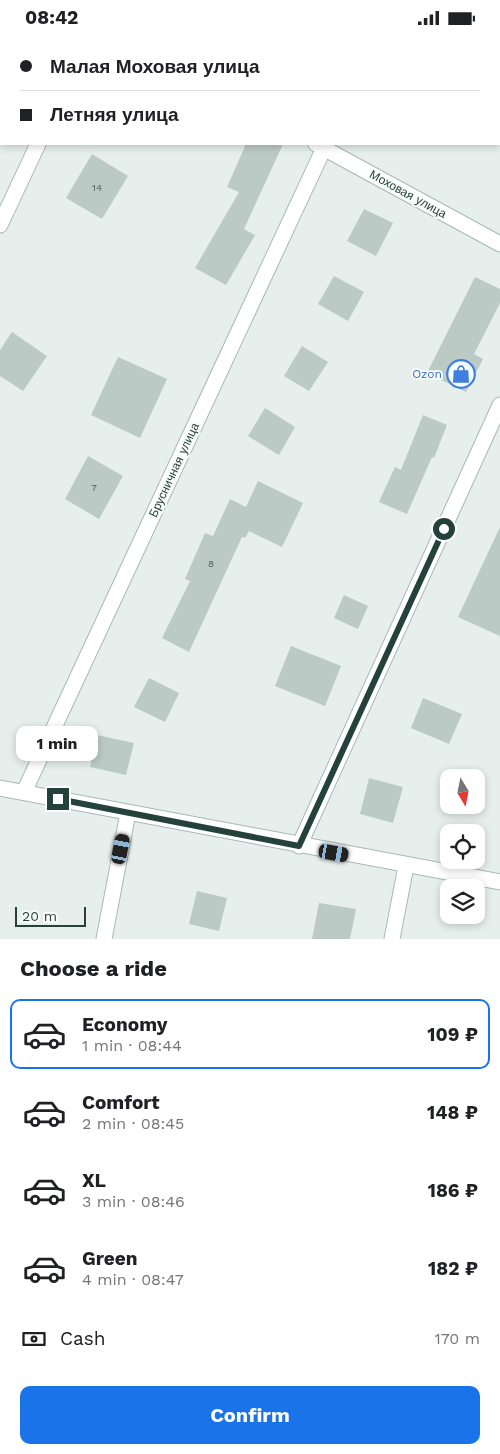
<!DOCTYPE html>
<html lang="en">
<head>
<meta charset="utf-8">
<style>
	body { margin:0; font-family:"Work Sans",sans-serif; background:#f6f6f6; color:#202124; height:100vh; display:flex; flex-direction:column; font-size:19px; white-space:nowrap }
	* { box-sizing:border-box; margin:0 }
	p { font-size:16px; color:#757577 }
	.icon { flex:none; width:28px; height:28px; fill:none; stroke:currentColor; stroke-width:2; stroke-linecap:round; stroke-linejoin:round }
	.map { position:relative; height:904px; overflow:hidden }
	.panel { display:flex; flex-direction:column; background:#fff; flex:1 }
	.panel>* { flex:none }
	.guide { position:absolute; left:0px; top:0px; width:500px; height:110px; box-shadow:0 2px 8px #0003; display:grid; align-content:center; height:110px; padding:0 20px; background:#fff }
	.needle { width:32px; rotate:170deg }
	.fabs { position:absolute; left:440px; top:734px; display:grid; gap:10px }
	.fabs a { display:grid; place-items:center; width:45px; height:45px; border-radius:10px; background:#fff; box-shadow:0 2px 8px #0003; font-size:25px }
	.scale { position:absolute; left:15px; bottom:12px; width:71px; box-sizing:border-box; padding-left:5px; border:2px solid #24423a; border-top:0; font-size:14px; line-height:18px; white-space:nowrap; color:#24423a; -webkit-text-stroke:4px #f7fbf9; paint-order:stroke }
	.end { position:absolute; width:22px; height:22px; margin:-11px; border:6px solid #24423a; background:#fff; box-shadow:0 0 0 2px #fff }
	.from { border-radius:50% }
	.bubble { position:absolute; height:35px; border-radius:10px; background:#fff; box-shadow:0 2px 8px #0003; font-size:16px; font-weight:700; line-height:35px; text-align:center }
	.car { position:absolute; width:15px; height:30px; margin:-15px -8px; border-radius:6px; box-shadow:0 0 4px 1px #0007; background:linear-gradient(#222 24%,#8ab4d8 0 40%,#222 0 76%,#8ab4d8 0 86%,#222 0) }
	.guide b { display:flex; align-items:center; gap:18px; height:48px; font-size:19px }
	.guide b+b { border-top:1px solid #e0e0e0 }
	.guide i { width:12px; height:12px; background:#202124 }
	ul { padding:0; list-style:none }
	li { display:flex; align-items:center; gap:15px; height:70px; margin:0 10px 8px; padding:0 10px; border:2px solid transparent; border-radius:10px }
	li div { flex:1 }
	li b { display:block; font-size:19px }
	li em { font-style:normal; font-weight:700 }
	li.on { border-color:#1a73e8 }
	li>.icon { width:45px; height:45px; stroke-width:1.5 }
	h2 { padding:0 20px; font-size:22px; line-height:60px }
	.pay { display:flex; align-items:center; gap:12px; height:55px; padding:0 20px; font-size:19px }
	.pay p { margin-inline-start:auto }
	.primary-button { display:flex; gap:10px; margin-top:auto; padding:10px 20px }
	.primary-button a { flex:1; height:58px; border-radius:10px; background:#1a73e8; color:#fff; font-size:20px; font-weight:700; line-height:58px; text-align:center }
	.status { display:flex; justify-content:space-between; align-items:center; height:35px; padding:0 25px; background:#fff; direction:ltr }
	.status svg { height:14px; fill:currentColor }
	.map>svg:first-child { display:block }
	.green { fill:#bfe0c8 }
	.building { fill:#bbcac4 }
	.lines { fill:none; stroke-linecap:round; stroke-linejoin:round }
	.minor-casing { stroke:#a8b8b2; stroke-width:17 }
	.minor { stroke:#fff; stroke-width:15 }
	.route { stroke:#24423a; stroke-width:6 }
	.labels { text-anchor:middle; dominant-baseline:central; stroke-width:4; stroke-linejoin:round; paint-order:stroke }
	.number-label { font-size:10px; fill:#4a645c }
	.street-label { font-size:12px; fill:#24423a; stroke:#f7fbf9 }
	.shop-label { font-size:12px; fill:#366cbe; stroke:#f7fbf9; text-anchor:end }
</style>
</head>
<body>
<div class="status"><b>08:42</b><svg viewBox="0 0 49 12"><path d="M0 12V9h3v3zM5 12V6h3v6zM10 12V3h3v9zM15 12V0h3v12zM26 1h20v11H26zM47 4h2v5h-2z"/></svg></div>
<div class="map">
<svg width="500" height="904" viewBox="0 0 500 904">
	<rect width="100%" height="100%" fill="#e6efeb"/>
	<path class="green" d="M361 0H500V77L499 1Z"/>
	<g class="building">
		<path d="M246 109H283L244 194 255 200 226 250 195 233 239 157 227 152Z"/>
		<path d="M92 119 128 141 102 184 66 163Z"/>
		<path d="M364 174 393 188 376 221 347 206Z"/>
		<path d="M334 241 364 257 348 286 318 269Z"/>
		<path d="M475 242 500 254V268L474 319 483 324 466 357 427 338Z"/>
		<path d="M12 297 47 321 23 356 0 341V315Z"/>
		<path d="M302 311 328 327 309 356 284 341Z"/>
		<path d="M118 322 167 344 140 403 91 380Z"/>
		<path d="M265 373 295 392 279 420 248 401Z"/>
		<path d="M423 380 447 390 434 423 432 422 407 479 379 467 395 432 401 435Z"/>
		<path d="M88 421 123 441 99 484 65 464Z"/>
		<path d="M258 446 303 468 282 512 249 496 245 503 242 502 189 617 162 603 190 546 185 544 205 498 213 501 230 464 246 472Z"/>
		<path d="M500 492V601L458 582Z"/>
		<path d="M344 560 368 571 358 594 334 583Z"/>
		<path d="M291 611 341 631 325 671 275 651Z"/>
		<path d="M149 643 179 658 165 687 134 672Z"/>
		<path d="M423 663 462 679 449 709 411 693Z"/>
		<path d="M97 700 134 708 126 740 90 732Z"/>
		<path d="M369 743 403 752 393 788 360 779Z"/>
		<path d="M197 856 227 863 219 896 189 889Z"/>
		<path d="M319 868 356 874 350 904H312Z"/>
	</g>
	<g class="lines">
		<defs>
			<g id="minor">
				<path d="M135 0 137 1"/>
				<path d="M89 1V0"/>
				<path d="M316 109 500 209"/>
				<path d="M0 190 38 109"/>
				<path d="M0 753 500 847"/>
				<path d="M24 757 324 113"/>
				<path d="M299 811 500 370"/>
				<path d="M104 904 128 778"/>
				<path d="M392 904 406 831"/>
			</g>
		</defs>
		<use href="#minor" class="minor-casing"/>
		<use href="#minor" class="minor"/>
	</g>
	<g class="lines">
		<path class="route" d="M58 764 299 811 444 494"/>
	</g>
	<defs>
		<symbol id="shop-ring" viewBox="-11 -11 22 22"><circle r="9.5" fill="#f7fbf9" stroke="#3f7fe0" stroke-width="1.5"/><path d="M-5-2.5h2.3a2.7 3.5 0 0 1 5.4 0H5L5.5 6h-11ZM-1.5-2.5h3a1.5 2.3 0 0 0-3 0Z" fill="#3f7fe0"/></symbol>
	</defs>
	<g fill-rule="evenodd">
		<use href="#shop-ring" x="445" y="323" width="32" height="32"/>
	</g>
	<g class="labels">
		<g class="number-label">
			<text x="97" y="152">14</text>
			<text x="94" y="452">7</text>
			<text x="211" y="528">8</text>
		</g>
		<g class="street-label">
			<text transform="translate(408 159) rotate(29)">Моховая улица</text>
			<text transform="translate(174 435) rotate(-65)">Брусничная улица</text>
		</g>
		<g class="shop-label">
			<text x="442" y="339">Ozon</text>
		</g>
	</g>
</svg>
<div class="fabs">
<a><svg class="needle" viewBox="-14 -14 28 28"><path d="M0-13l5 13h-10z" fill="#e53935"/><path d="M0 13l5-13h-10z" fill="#757577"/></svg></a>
<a><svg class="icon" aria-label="locate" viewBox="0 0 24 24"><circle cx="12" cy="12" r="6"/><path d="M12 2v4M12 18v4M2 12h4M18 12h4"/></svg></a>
<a><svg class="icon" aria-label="layers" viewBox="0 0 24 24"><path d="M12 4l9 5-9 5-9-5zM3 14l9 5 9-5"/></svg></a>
</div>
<div class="scale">20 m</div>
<i class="end from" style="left:444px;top:494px"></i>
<i class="end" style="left:58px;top:764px"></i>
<div class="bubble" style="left:16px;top:691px;width:82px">1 min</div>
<i class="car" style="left:121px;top:814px;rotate:11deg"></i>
<i class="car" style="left:334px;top:818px;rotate:100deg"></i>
<div class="guide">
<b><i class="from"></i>Малая Моховая улица</b>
<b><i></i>Летняя улица</b>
</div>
</div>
<section class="panel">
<h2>Choose a ride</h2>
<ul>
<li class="on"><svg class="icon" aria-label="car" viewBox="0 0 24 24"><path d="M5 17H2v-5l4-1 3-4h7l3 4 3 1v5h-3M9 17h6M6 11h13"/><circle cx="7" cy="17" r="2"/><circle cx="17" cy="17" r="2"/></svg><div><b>Economy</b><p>1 min · 08:44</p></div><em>109 ₽</em></li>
<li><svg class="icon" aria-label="car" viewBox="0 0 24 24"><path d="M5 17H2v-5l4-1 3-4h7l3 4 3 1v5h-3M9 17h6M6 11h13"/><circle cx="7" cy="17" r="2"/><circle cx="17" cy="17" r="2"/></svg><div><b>Comfort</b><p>2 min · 08:45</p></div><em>148 ₽</em></li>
<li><svg class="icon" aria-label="car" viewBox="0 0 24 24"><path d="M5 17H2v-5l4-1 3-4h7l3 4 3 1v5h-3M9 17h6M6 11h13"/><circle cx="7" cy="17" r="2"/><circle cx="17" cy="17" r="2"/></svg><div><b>XL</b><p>3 min · 08:46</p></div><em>186 ₽</em></li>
<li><svg class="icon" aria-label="car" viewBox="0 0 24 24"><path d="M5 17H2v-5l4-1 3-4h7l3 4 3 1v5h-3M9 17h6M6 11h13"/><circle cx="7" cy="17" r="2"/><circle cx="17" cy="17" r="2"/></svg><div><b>Green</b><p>4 min · 08:47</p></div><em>182 ₽</em></li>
</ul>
<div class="pay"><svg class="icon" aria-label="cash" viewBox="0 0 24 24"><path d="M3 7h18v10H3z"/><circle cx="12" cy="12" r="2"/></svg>Cash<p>170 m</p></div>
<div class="primary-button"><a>Confirm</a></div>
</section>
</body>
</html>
